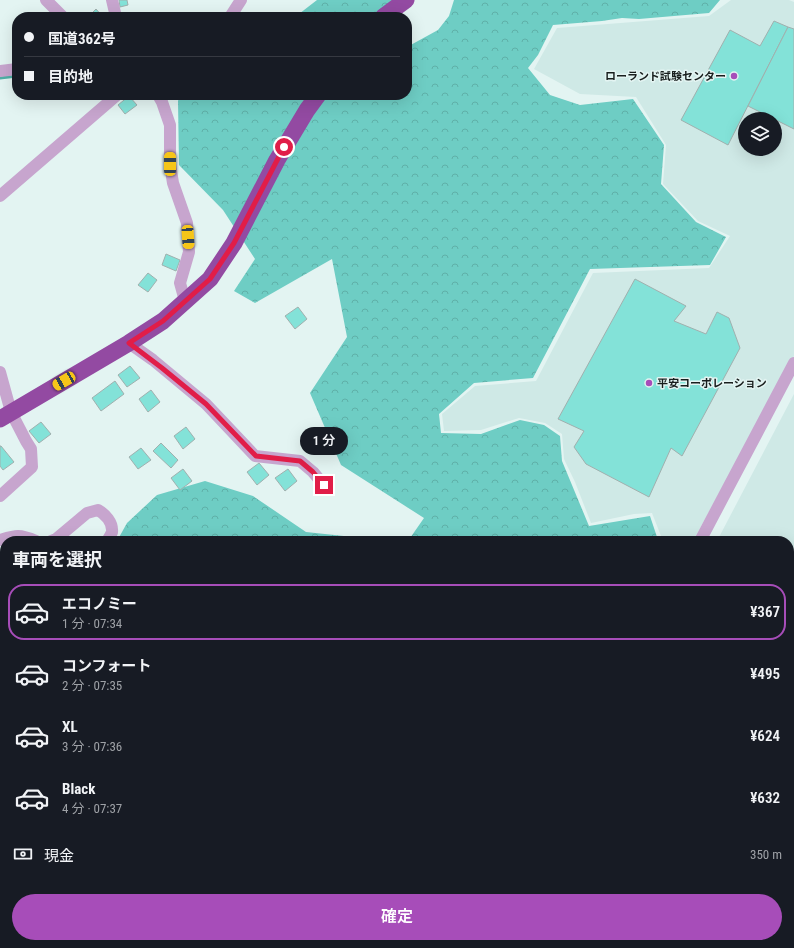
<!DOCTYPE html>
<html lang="ja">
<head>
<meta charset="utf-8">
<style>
	body { margin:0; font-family:"Roboto Condensed","Noto Sans JP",sans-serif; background:#20242c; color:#f1f3f6; height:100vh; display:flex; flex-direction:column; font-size:15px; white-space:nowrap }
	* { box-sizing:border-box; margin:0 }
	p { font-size:13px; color:#9ea1a6 }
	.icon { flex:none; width:22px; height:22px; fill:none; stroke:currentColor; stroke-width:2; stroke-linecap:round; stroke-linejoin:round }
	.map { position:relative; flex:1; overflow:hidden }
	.sheet { position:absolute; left:0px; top:536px; width:794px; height:412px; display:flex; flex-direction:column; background:#171b24; border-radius:16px 16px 0 0; box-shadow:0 4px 16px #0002 }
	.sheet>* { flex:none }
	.guide { position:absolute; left:12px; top:12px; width:400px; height:88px; border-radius:16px; box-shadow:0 4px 16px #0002; display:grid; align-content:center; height:88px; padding:0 12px; background:#171b24 }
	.buttons { position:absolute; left:738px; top:112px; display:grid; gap:8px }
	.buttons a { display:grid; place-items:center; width:44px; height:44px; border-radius:50%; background:#171b24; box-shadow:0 4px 16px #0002; font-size:20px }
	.end { position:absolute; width:18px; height:18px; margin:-9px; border:5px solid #e11d48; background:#fff; box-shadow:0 0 0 2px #fff }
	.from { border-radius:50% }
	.bubble { position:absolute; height:28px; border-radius:14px; background:#171b24; box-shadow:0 4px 16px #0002; font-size:13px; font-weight:600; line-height:28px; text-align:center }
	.car { position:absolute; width:12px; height:24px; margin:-12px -6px; border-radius:5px; box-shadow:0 0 3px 1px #0007; background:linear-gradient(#f5c518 24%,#345 0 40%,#f5c518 0 76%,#345 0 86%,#f5c518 0) }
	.guide b { display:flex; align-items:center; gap:14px; height:38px; font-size:15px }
	.guide b+b { border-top:1px solid #363941 }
	.guide i { width:10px; height:10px; background:#f1f3f6 }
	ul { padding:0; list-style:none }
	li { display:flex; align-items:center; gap:12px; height:56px; margin:0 8px 6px; padding:0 4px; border:2px solid transparent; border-radius:16px }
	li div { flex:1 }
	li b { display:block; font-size:15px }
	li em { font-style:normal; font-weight:600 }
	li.active { border-color:#a74db9 }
	li>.icon { width:36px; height:36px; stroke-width:1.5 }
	h2 { padding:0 12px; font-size:18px; line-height:48px }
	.pay { display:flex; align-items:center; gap:10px; height:44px; padding:0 12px; font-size:15px }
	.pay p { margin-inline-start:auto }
	.action { display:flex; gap:8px; margin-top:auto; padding:8px 12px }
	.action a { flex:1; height:46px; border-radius:24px; background:#a74db9; color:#fff; font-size:16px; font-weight:600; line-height:46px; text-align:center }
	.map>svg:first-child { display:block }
	.built { fill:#cfe9e6; fill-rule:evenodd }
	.forest { fill:url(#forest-crowns) }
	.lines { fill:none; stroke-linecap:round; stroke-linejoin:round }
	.stream { stroke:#4fafa6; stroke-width:3 }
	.building { fill:#83e2d8; stroke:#a0b0ae }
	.minor { stroke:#c7a5ce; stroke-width:12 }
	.highway { stroke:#934aa2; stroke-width:17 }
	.route { stroke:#e11d48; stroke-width:5 }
	.poi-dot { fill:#a74db9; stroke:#e3f4f2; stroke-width:1.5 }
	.labels { text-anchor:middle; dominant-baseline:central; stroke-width:3; stroke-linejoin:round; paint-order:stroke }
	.poi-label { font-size:11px; font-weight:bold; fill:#181e1d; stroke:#e3f4f2; text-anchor:end }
</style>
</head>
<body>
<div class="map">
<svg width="794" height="948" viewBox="0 0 794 948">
	<defs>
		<pattern id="forest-crowns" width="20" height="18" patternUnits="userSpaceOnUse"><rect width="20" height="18" fill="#6ecdc4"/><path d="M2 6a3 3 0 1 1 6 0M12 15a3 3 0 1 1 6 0" fill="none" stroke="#5fb0a8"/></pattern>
	</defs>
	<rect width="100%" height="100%" fill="#e3f4f2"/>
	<g class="built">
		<path d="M731 0H789L794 2V356L693 541H659L661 536 652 513 634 514 591 523 575 482 564 459 562 434 545 423 519 418 481 430 444 431 442 414 475 386 536 381 593 273 709 268 730 236 698 221 663 184 666 145 636 97 580 94 534 69 557 28 709 16ZM745 119H775V149H745Z"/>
		<path d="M794 394V834L789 831V541H717Z"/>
		<path d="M64 943H474L472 948H58Z"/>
	</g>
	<g class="forest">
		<path d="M317 0H398L378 17H254V16L295 17Z"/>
		<path d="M454 0H720L709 13 639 19 622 18 602 21 553 25 538 55 528 68 550 95 580 105 633 99 664 145 661 184 696 222 726 237 710 265 590 269 533 378 474 383 439 414 441 433 481 434 520 420 544 425 560 436 562 461 589 526 650 516 657 537 655 541H408L424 518 341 465 310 393 347 337 332 259 255 303 234 291 255 259 223 210 179 165 178 101 180 95H264L267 97 270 95H407V47L438 30 449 16Z"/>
		<path d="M205 481 253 496 306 532 391 541H117L127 523 157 495Z"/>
		<path d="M5 572V690L0 689V574Z"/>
		<path d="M5 805V943H48L42 948H0V806Z"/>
	</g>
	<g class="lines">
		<path class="stream" d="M0 78 17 76"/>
	</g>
	<g class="building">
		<path d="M119 0H127L128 5 120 7Z"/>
		<path d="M96 9 103 17H88Z"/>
		<path d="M774 21 788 27 728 145 681 120 730 30 760 46Z"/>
		<path d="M788 27 794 29V129L748 106Z"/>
		<path d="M129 96 137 105 125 114 118 105Z"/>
		<path d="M166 254 180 260 176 271 162 265Z"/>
		<path d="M148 273 157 280 148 292 138 285Z"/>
		<path d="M635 279 686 306 674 321 706 334 717 312 729 318 740 348 682 456 671 448 649 497 586 464 574 447 584 431 558 419Z"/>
		<path d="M298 307 307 319 295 329 285 316Z"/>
		<path d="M130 366 140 378 127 387 118 375Z"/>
		<path d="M115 381 124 394 101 411 92 398Z"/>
		<path d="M151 390 160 402 148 412 139 399Z"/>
		<path d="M41 422 51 434 39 443 29 431Z"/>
		<path d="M186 427 195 439 183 449 174 436Z"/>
		<path d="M161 443 178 460 171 468 153 451Z"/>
		<path d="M0 446H1L14 462 3 470 0 466Z"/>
		<path d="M141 448 151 460 138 469 129 457Z"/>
		<path d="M259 463 269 475 257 485 247 472Z"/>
		<path d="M183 469 192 481 180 490 171 478Z"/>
		<path d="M288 469 297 481 285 491 275 478Z"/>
		<path d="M789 557 794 560V609L789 606Z"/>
		<path d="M225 943H293L296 948H228Z"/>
		<path d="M333 943H360L353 948H337Z"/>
		<path d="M397 943H412L415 948H390Z"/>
		<path d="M510 943H689L686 948H507Z"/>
	</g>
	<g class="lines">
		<g class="minor">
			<path d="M46 0 63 17"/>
			<path d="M112 0 116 17"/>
			<path d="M230 17 241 0"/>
			<path d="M0 71 17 69"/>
			<path d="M158 95 162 102 170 125V164L173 183 187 223 189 252 180 283 185 301"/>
			<path d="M0 196 117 95"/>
			<path d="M129 343 153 360 206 404 255 456 300 461 313 472 324 485"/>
			<path d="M0 372 11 412 26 441 31 449 32 467 0 496"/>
			<path d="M0 540C16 535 20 534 36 541"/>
			<path d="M51 541 56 539 87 513 98 510C105 514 113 522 112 532 111 535 109 538 107 541"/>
			<path d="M700 541 794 363"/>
			<path d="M5 652 0 661 5 669"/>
			<path d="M0 729 5 717"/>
			<path d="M789 853 794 856"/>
			<path d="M0 888 5 887"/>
			<path d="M789 934 794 924"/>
			<path d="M484 948 487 943"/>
			<path d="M782 948 784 943"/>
		</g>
		<g class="highway">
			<path d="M383 17 406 0"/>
			<path d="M0 419 129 343 163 321 210 279 234 243 277 160 307 110 318 95"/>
		</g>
	</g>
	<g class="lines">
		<path class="route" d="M284 147 234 243 210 279 163 321 129 343 162 368 206 404 256 456 300 461 313 472 324 485"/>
	</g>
	<g class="poi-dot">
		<circle cx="734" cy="76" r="4"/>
		<circle cx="649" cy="383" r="4"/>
	</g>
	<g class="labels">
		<g class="poi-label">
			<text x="726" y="76">ローランド試験センター</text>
			<text x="657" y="383" text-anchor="start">平安コーポレーション</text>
		</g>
	</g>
</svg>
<div class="buttons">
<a><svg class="icon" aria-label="layers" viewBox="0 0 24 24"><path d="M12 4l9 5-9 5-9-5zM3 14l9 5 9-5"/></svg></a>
</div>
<i class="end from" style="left:284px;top:147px"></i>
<i class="end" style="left:324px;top:485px"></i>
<div class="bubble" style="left:300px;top:427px;width:48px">1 分</div>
<i class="car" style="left:170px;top:164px;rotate:0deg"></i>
<i class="car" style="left:188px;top:237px;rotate:176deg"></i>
<i class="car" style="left:64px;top:381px;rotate:240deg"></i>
<div class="guide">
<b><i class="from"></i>国道362号</b>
<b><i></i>目的地</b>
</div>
<section class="sheet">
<h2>車両を選択</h2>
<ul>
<li class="active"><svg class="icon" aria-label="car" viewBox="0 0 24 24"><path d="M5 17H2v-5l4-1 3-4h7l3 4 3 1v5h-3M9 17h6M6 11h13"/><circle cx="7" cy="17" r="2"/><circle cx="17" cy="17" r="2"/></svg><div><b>エコノミー</b><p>1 分 · 07:34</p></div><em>¥367</em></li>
<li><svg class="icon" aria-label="car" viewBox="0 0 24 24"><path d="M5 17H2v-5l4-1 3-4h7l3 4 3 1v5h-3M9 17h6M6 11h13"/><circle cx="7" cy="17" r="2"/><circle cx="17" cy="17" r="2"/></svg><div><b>コンフォート</b><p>2 分 · 07:35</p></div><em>¥495</em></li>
<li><svg class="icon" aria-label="car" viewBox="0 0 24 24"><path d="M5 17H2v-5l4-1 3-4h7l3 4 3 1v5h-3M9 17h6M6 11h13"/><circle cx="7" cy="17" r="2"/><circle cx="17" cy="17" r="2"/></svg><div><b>XL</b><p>3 分 · 07:36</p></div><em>¥624</em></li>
<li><svg class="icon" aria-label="car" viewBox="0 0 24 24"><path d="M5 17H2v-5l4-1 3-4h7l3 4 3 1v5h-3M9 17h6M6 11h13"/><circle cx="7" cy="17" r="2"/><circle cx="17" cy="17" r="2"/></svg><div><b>Black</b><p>4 分 · 07:37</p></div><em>¥632</em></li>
</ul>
<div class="pay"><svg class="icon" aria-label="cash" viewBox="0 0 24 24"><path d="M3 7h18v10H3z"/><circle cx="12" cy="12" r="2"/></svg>現金<p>350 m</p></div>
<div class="action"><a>確定</a></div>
</section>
</div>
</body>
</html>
